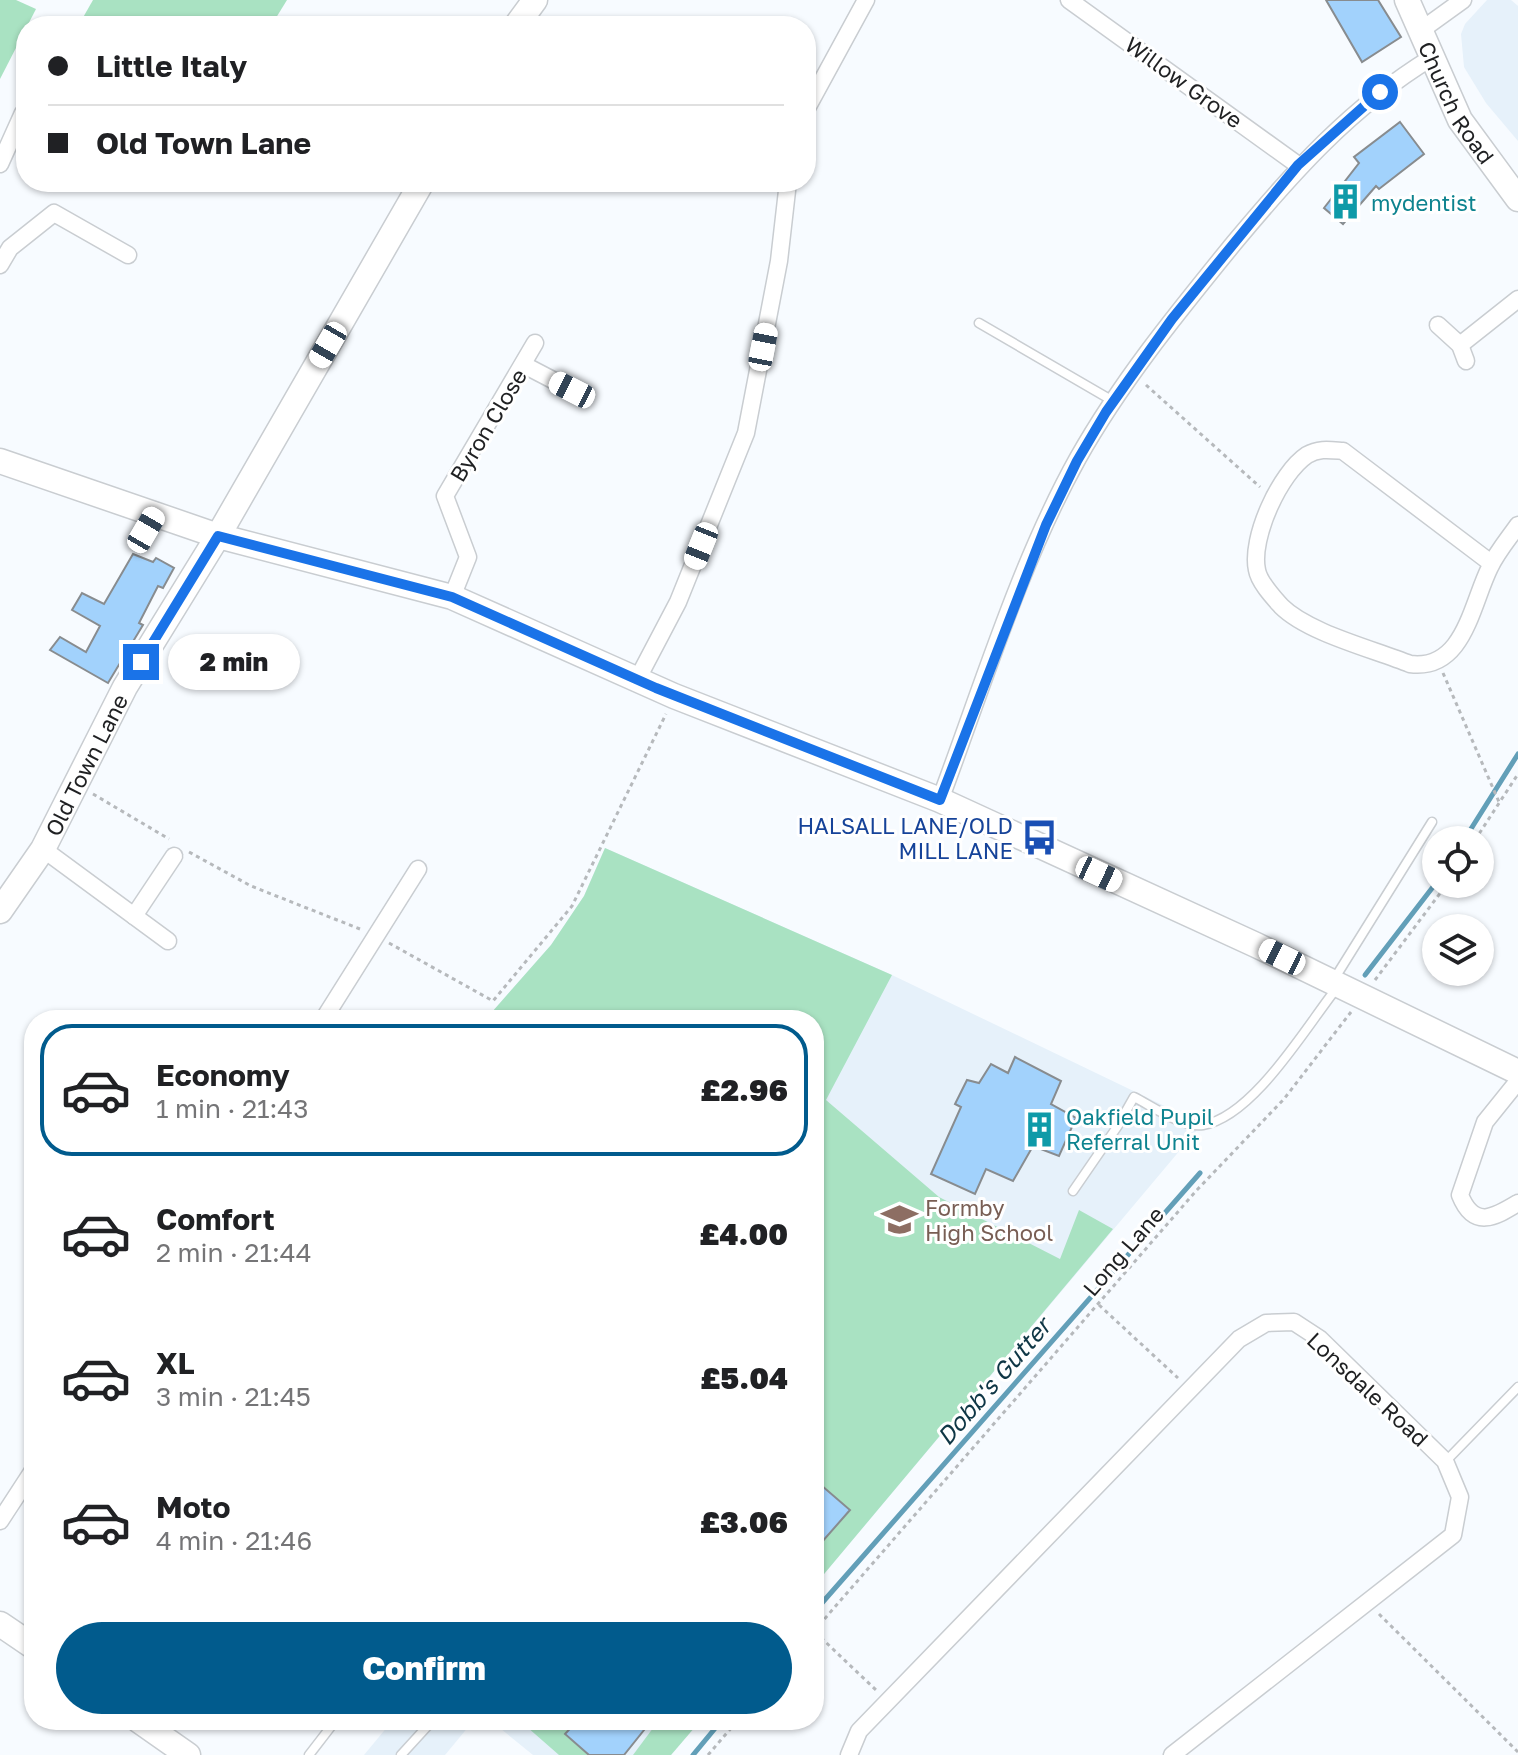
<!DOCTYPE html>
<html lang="en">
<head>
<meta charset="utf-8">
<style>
	body { margin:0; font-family:"Golos Text",sans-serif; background:#f2f2f2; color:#202124; height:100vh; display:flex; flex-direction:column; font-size:30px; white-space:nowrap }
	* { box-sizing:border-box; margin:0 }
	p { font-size:26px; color:#757577 }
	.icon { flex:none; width:44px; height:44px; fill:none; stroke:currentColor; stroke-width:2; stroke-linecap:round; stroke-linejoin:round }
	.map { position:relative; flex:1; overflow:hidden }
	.drawer { position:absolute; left:24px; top:1010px; width:800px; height:720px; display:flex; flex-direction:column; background:#fff; border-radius:32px; box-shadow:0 2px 6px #0004 }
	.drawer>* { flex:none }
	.guide { position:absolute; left:16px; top:16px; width:800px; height:176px; border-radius:32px; box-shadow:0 2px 6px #0004; display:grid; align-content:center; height:176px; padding:0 32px; background:#fff }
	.tools { position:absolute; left:1422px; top:826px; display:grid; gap:16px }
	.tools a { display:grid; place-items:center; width:72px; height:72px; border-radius:50%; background:#fff; box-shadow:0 2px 6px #0004; font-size:40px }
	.end { position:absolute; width:36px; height:36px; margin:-18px; border:10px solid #1a73e8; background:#fff; box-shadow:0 0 0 4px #fff }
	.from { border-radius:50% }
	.bubble { position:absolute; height:56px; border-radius:28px; background:#fff; box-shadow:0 2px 6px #0004; font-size:26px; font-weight:800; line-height:56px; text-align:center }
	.car { position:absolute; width:24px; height:48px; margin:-24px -12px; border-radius:10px; box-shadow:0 0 6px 2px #0007; background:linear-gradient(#fff 24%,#345 0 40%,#fff 0 76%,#345 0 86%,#fff 0) }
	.guide b { display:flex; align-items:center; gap:28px; height:76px; font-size:30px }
	.guide b+b { border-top:2px solid #e0e0e0 }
	.guide i { width:20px; height:20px; background:#202124 }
	ul { padding:14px 0 0; list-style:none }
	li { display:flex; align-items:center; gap:24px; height:132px; margin:0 16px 12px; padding:0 16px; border:4px solid transparent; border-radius:32px }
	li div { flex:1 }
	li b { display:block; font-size:30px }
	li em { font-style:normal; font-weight:800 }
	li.active { border-color:#015b8d }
	li>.icon { width:72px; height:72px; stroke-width:1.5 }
	.primary-button { display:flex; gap:16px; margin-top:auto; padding:16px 32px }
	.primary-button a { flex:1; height:92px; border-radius:48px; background:#015b8d; color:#fff; font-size:32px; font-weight:800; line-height:92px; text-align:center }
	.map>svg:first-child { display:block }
	.built { fill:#e6f1fa }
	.green { fill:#a9e2c2 }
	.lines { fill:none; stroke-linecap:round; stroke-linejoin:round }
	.stream { stroke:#629fb8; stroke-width:5 }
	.building { fill:#a2d2fc; stroke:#888c8f; stroke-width:2 }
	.lane-casing { stroke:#c9cdd1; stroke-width:11 }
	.street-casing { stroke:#c9cdd1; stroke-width:19 }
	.secondary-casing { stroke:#c9cdd1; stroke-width:27 }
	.path { stroke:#b6b9bc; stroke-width:3; stroke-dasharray:4 4; stroke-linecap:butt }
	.lane { stroke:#fff; stroke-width:8 }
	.street { stroke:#fff; stroke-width:16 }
	.secondary { stroke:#fff; stroke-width:24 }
	.route { stroke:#1a73e8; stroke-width:10 }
	.labels { text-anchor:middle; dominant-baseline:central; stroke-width:6; stroke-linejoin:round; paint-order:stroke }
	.street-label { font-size:22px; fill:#1f2022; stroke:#fff }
	.culture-label { font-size:22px; fill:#0d838f; stroke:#fff; text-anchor:start }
	.transit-label { font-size:22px; fill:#164399; stroke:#fff; text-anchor:end }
	.education-label { font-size:22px; fill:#785e54; stroke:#fff; text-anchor:start }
	.water-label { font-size:24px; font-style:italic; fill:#0e3645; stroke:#fff }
</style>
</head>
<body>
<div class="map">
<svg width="1518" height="1755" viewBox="0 0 1518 1755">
	<rect width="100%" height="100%" fill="#f7fbff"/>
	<g class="built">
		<path d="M1487 0H1511L1518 6V141L1486 103 1464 67 1461 34 1465 24Z"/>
		<path d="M605 848 892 975 1202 1124 814 1586V1020H485L551 945 584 896Z"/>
		<path d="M393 1720H474L445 1755H364Z"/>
		<path d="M490 1720H701L671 1755H533Z"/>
	</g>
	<g class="green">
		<path d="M0 0H16L36 9 0 79Z"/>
		<path d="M93 0H287L271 26H91L81 21Z"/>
		<path d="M605 848 892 975 826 1100 939 1197 1060 1259 1079 1210 1113 1229 814 1586V1551L850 1510 814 1479V1020H485L551 945 584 896Z"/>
		<path d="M519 1720H569L574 1724 565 1735 589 1755H559Z"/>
		<path d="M659 1720H701L671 1755H633Z"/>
	</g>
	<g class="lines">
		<g class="stream">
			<path d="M1464 840 1518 754"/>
			<path d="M1365 975 1436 883"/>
			<path d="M814 1612 1200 1173"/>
			<path d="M693 1755 722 1720"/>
		</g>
	</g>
	<g class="building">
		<path d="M1326 0H1378L1401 37 1362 62Z"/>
		<path d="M1400 122 1424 154 1379 189 1376 186 1343 224 1324 208 1359 163 1354 157Z"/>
		<path d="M133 554 153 562 156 558 174 568 163 588 158 586 139 623 143 625 108 683 50 650 60 637 86 652 100 626 72 610 82 593 104 604Z"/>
		<path d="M1015 1057 1061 1081 1051 1104 1076 1118 1059 1156 1033 1146 1013 1181 986 1169 975 1194 931 1174 961 1107 955 1104 967 1080 979 1083 991 1064 1008 1073Z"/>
		<path d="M814 1479 850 1510 814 1551Z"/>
		<path d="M578 1720H652L624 1755H589L565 1734Z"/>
	</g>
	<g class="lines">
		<defs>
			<g id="lane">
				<path d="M979 323 1113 401"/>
				<path d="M137 545 152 518"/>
				<path d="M1333 981 1432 822"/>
				<path d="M1073 1191 1117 1127 1134 1097C1152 1106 1182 1128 1203 1125 1253 1117 1306 1027 1336 989"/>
				<path d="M1446 1461 1518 1387"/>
				<path d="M309 1755 336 1720"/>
				<path d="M401 1755 433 1720"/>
			</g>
			<g id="street">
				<path d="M1069 0 1298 165"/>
				<path d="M1420 31 1463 0"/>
				<path d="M806 110 866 0"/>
				<path d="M0 164 23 113"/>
				<path d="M0 265 10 248 54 213 128 255"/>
				<path d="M1438 325 1460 345 1466 361"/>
				<path d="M1460 345 1518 299"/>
				<path d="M524 365 572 390"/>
				<path d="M1491 563 1343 451C1330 450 1319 448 1307 455 1280 473 1250 538 1257 570 1259 582 1273 597 1281 606 1308 633 1373 649 1410 664 1464 671 1471 605 1490 567 1497 552 1509 538 1518 525"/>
				<path d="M452 597 468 557 445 496 535 343"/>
				<path d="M637 680 678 602 746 433 779 261 788 182"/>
				<path d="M940 800C982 688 1020 562 1078 458 1122 380 1178 312 1234 243 1293 172 1351 107 1431 58"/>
				<path d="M43 849 168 941"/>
				<path d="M134 916 174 856"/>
				<path d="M323 1020 418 869"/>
				<path d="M1518 1081 1485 1122 1460 1195C1474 1230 1495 1217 1518 1203"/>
				<path d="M0 1521 34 1469"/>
				<path d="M849 1755 859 1731 1239 1339 1266 1323 1294 1322 1320 1339 1445 1461 1460 1497 1453 1535 1172 1755"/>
			</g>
			<g id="secondary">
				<path id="s1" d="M1407 0 1460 120 1518 199"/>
				<path d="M516 26 535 0"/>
				<path d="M0 461 218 536 452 597 674 696 940 800 1256 945 1518 1072"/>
				<path id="s2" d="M0 911 43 849 125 687 218 536 422 182"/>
				<path d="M0 1624 34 1647"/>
				<path d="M138 1720 188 1755"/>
			</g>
		</defs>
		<use href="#lane" class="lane-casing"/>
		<use href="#street" class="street-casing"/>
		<use href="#secondary" class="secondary-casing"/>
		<g class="path">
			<path d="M1146 385 1260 487"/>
			<path d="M1443 673 1499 802"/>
			<path d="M93 794 169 839"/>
			<path d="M1475 840 1518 774"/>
			<path d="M189 852 251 886 360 929"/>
			<path d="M389 943 493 1001 572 906 666 714"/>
			<path d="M1375 980 1447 884"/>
			<path d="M1099 1305 1178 1378"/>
			<path d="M1379 1614 1518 1752"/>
			<path d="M814 1631 1196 1191 1284 1099 1351 1012"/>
			<path d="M815 1632 876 1690"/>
			<path d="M708 1755 738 1720"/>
		</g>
		<use href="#lane" class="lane"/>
		<use href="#street" class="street"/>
		<use href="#secondary" class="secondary"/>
	</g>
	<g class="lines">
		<path class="route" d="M141 662 218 536 452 597 656 688 940 800 1046 525 1077 461 1106 412 1172 319 1298 165 1380 92"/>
	</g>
	<defs>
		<symbol id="building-bare" viewBox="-9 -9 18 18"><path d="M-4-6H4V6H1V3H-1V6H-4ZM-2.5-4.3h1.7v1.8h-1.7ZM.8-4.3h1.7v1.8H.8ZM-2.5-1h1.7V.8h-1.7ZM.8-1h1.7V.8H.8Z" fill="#0f9aa8" stroke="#fff" stroke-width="2.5" paint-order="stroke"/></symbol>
		<symbol id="bus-bare" viewBox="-9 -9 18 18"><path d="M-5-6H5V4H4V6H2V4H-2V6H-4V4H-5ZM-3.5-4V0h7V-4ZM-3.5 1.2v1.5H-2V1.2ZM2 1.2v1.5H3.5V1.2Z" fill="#1a4fb4" stroke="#fff" stroke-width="2.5" paint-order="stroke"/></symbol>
		<symbol id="school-bare" viewBox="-9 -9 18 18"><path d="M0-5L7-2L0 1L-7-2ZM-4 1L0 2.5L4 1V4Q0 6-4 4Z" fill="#8d6e63" stroke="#fff" stroke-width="2.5" paint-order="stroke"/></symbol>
	</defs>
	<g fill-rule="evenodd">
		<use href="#building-bare" x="1320" y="176" width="51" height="51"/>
		<use href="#bus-bare" x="1014" y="812" width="51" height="51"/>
		<use href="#building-bare" x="1014" y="1104" width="51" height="51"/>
		<use href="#school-bare" x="874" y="1194" width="51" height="51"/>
	</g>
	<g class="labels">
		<g class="street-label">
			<text transform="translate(1184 82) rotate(36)">Willow Grove</text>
			<text stroke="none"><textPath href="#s1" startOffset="114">Church Road</textPath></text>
			<text transform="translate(488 425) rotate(-59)">Byron Close</text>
			<text stroke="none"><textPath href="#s2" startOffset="170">Old Town Lane</textPath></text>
			<text transform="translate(1123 1251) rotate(-49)">Long Lane</text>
			<text transform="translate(1368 1389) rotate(43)">Lonsdale Road</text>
		</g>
		<g class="culture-label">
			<text x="1371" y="202">mydentist</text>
			<text x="1066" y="1116">Oakfield Pupil<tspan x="1066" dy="25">Referral Unit</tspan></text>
		</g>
		<g class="transit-label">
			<text x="1013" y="825">HALSALL LANE/OLD<tspan x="1013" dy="25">MILL LANE</tspan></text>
		</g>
		<g class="education-label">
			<text x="925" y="1207">Formby<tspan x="925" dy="25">High School</tspan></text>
		</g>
		<g class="water-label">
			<text transform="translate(993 1381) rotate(-49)">Dobb's Gutter</text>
		</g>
	</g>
</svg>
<div class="tools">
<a><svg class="icon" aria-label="locate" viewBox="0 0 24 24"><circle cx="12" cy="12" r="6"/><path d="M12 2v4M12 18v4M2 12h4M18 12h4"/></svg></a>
<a><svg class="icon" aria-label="layers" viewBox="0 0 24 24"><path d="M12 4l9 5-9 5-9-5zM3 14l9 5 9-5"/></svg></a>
</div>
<i class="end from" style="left:1380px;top:92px"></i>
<i class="end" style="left:141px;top:662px"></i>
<div class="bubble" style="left:168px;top:634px;width:132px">2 min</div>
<i class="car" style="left:328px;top:345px;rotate:210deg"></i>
<i class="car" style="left:763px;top:347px;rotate:11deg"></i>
<i class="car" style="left:572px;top:390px;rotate:297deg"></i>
<i class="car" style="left:146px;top:530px;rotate:30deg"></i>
<i class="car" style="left:701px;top:546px;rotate:202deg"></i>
<i class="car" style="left:1099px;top:874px;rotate:115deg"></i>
<i class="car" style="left:1282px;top:957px;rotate:296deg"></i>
<div class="guide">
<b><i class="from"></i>Little Italy</b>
<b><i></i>Old Town Lane</b>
</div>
<section class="drawer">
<ul>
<li class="active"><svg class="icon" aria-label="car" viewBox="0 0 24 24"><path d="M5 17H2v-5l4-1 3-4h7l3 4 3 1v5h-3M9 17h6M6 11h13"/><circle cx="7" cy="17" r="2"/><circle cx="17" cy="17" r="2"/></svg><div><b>Economy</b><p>1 min · 21:43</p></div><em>£2.96</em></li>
<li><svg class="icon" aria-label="car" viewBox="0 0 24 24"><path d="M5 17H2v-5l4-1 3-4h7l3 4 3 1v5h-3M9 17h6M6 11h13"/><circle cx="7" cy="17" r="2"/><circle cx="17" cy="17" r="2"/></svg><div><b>Comfort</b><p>2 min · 21:44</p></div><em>£4.00</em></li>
<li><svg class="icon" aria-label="car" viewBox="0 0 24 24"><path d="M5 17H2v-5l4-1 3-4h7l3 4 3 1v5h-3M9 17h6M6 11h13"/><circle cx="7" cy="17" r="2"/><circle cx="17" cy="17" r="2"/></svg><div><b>XL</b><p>3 min · 21:45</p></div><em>£5.04</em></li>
<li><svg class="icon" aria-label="car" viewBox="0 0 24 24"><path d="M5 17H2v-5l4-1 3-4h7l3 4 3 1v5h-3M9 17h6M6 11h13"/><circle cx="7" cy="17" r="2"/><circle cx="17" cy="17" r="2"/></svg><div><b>Moto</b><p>4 min · 21:46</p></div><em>£3.06</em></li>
</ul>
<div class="primary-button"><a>Confirm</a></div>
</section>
</div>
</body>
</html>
